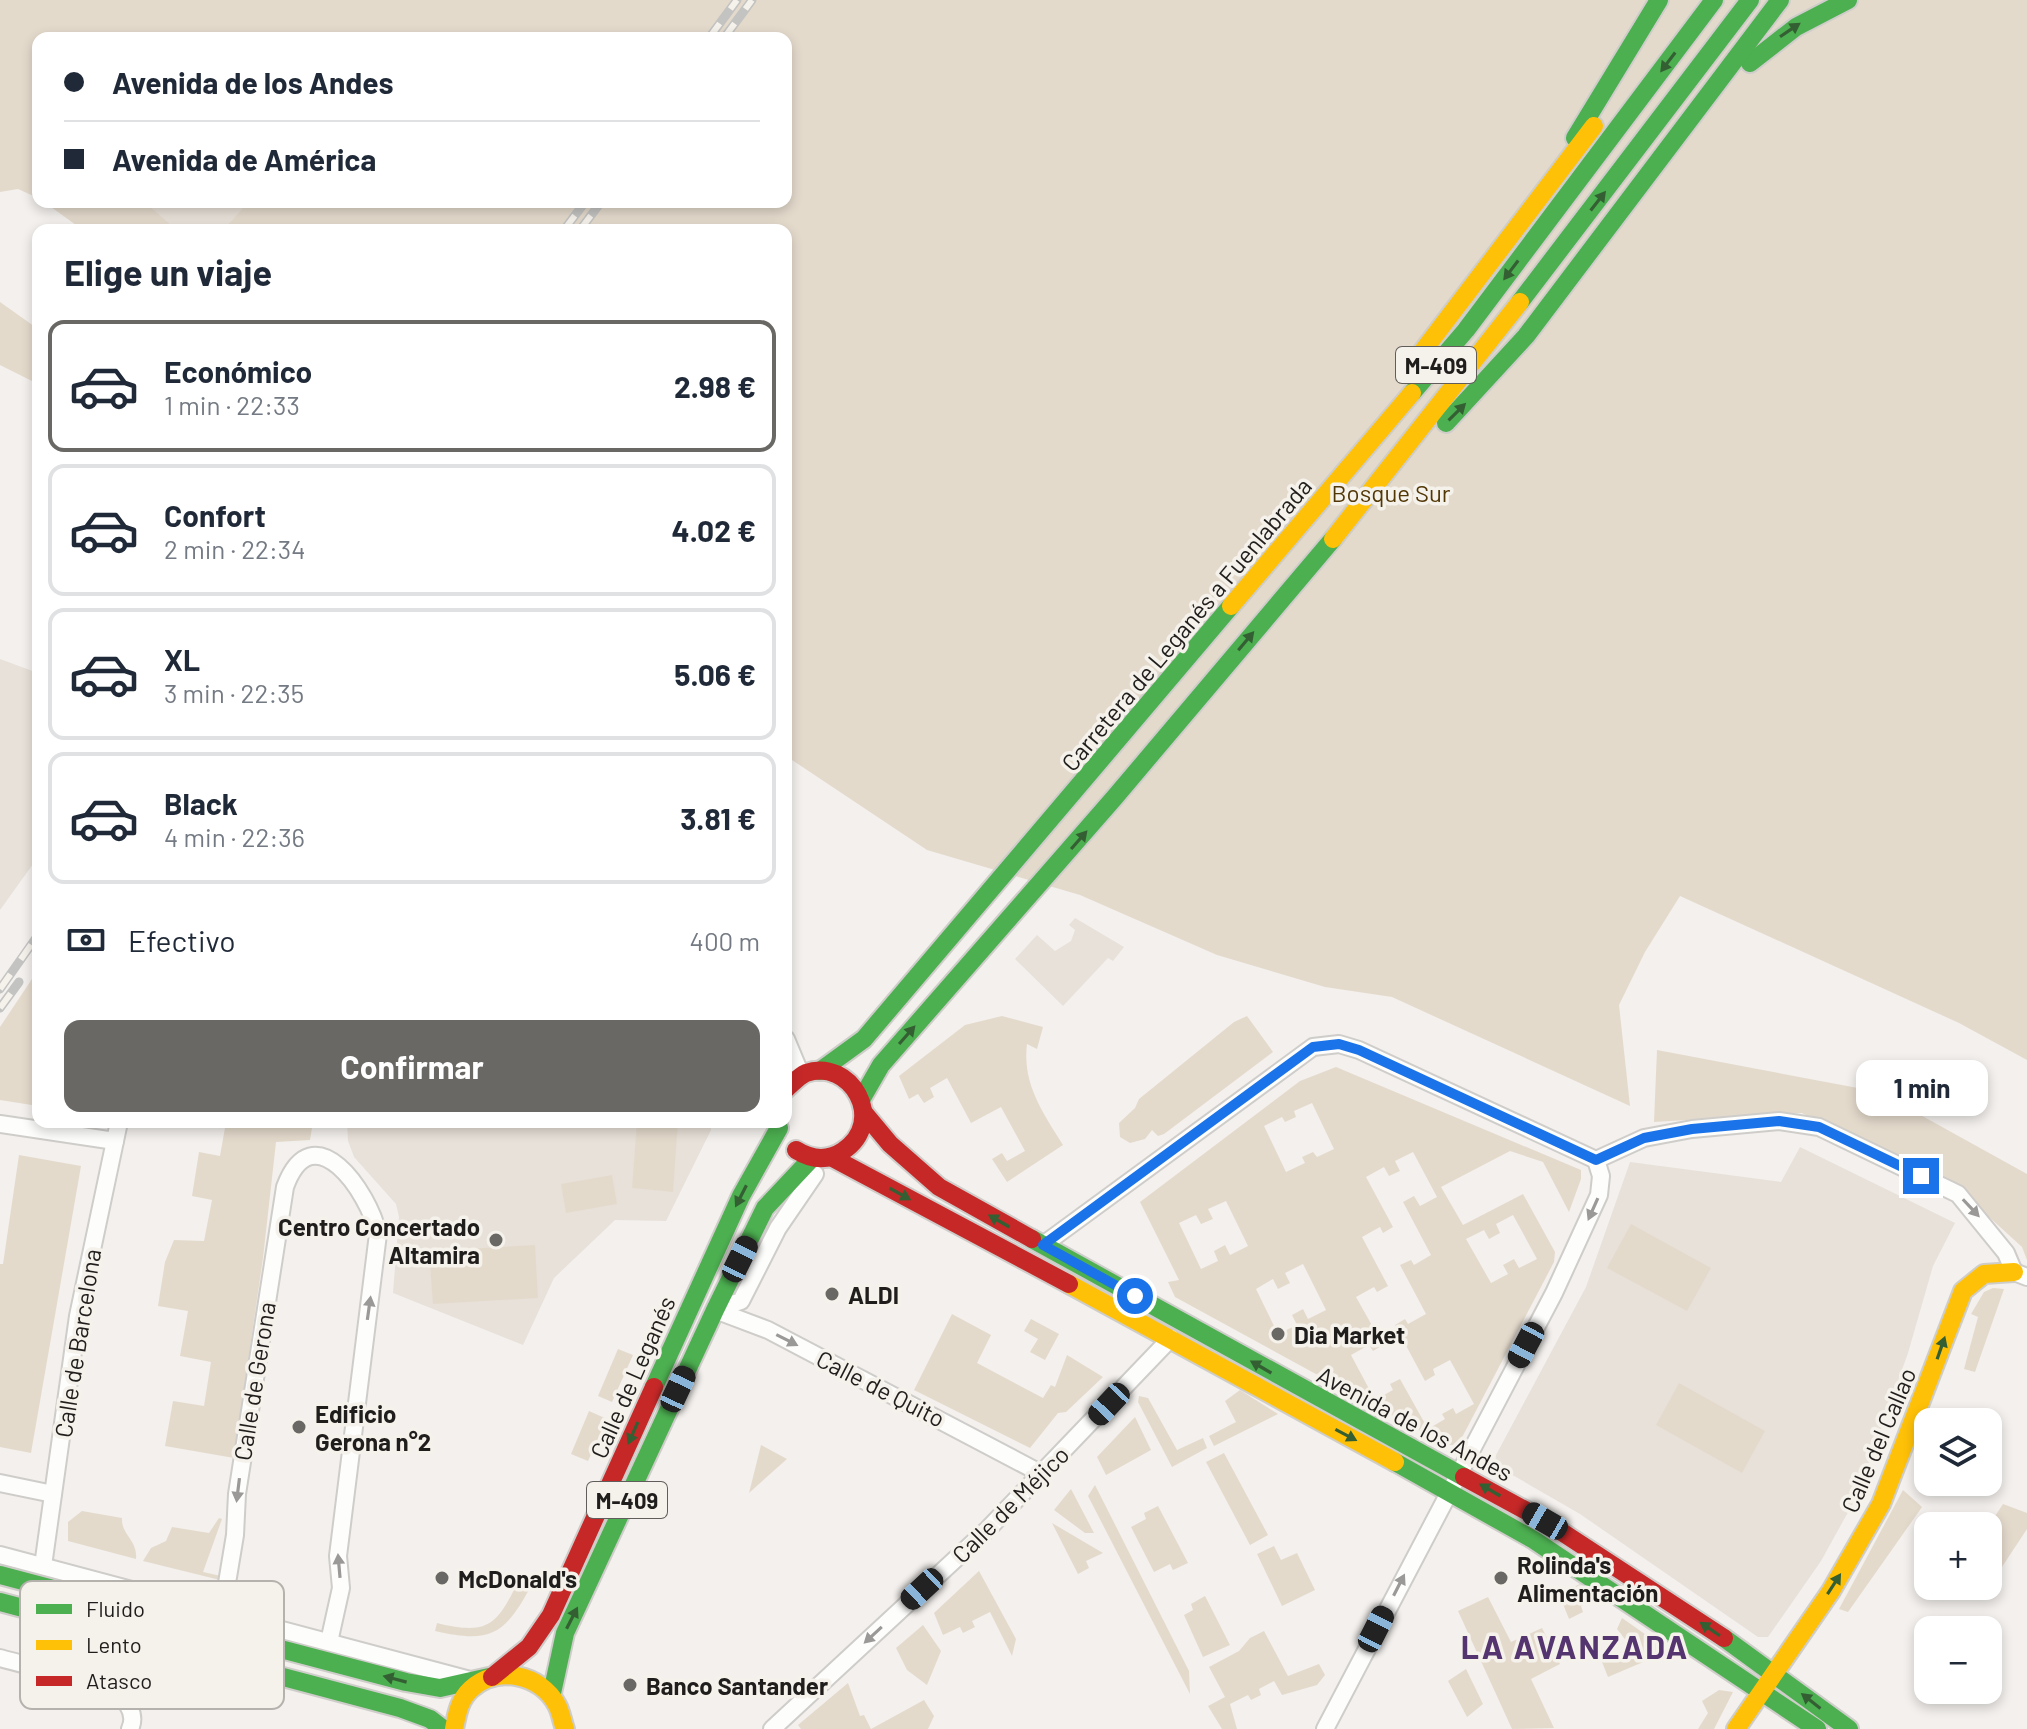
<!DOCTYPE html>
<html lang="es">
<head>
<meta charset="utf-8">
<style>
	body { margin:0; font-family:Barlow,sans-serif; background:#f6f6f7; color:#1f2937; height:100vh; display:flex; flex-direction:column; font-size:30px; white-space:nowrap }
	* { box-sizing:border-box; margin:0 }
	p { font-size:26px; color:#747a83 }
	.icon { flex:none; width:44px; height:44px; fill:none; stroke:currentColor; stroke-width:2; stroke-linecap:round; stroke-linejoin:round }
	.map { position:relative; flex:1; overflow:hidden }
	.side { position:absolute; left:32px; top:224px; width:760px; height:904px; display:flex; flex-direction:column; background:#fff; border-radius:16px; box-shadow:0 4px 12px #0003 }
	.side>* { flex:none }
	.hud { position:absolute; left:32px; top:32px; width:760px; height:176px; border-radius:16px; box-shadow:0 4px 12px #0003; display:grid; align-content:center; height:176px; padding:0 32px; background:#fff }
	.controls { position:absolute; left:1914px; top:1408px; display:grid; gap:16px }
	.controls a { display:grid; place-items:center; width:88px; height:88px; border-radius:16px; background:#fff; box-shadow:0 4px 12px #0003; font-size:40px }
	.end { position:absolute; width:36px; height:36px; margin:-18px; border:10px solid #1a73e8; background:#fff; box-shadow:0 0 0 4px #fff }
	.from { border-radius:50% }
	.bubble { position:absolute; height:56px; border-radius:16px; background:#fff; box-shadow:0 4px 12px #0003; font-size:26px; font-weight:700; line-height:56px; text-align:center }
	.car { position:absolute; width:24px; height:48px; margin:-24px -12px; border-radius:10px; box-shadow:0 0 6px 2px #0007; background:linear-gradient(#222 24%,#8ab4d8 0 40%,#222 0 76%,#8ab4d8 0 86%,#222 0) }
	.hud b { display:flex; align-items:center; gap:28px; height:76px; font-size:30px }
	.hud b+b { border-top:2px solid #e0e1e3 }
	.hud i { width:20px; height:20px; background:#1f2937 }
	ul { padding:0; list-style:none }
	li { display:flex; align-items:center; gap:24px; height:132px; margin:0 16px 12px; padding:0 16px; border:4px solid #e0e1e3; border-radius:16px }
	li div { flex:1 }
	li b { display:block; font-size:30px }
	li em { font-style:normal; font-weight:700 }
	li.selected { border-color:#6a6865 }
	li>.icon { width:72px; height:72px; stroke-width:1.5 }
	h2 { padding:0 32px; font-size:36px; line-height:96px }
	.pay { display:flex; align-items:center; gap:20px; height:88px; padding:0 32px; font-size:30px }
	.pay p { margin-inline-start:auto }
	.button { display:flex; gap:16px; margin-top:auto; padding:16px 32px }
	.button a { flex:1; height:92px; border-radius:16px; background:#6a6865; color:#fff; font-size:32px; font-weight:700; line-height:92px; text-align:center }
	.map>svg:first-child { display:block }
	.built { fill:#e8e1d9 }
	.green { fill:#e4dacc; fill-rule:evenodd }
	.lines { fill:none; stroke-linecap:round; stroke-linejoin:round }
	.street-casing { stroke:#cfcdca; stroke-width:20 }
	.fast-casing { stroke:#cfcdca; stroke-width:22 }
	.slow-casing { stroke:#cfcdca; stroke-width:22 }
	.jam-casing { stroke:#cfcdca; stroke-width:22 }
	.street { stroke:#fdfdfc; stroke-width:16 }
	.fast { stroke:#4caf50; stroke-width:18 }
	.slow { stroke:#ffc107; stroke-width:18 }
	.jam { stroke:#c62828; stroke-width:18 }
	.rail-casing { stroke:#c3c3c2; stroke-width:9 }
	.rail { stroke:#f5f1eb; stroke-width:6; stroke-dasharray:18; stroke-linecap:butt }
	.oneway { fill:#345f33 }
	.oneway2 { fill:#9a9997 }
	.route { stroke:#1a73e8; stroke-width:10 }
	.poi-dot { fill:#6a6865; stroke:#f5f1eb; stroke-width:3 }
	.labels { text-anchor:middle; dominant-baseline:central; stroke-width:7; stroke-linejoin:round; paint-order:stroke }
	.shield { fill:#f5f1eb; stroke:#605d5a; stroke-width:2 }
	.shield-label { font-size:22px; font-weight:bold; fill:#201e1c }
	.park-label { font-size:24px; fill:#523706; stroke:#f5f1eb }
	.street-label { font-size:24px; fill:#201e1c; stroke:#f5f1eb }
	.poi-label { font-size:24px; font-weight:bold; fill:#201e1c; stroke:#f5f1eb; text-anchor:start }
	.district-label { font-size:32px; font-weight:bold; letter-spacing:2px; fill:#55356f; stroke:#f5f1eb }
	.key { fill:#f5f1eb; stroke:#b5b2ad; stroke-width:2 }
	.key-label { font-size:22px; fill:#201e1c }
</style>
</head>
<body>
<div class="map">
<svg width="2027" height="1729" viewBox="0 0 2027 1729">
	<rect width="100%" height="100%" fill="#f3f0ed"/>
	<g class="built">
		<path d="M145 202H248L223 230H162L168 222Z"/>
		<path d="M0 659 38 673V857L0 910Z"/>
		<path d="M1075 918 1124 947 1113 961 1108 958 1063 1006 1015 959 1037 935 1055 951 1071 941 1075 930 1069 925Z"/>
		<path d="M347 1122H711V1130L666 1221 615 1220 554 1278 523 1345 393 1293 399 1217 396 1204 354 1157 348 1141Z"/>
		<path d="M1800 1147 1955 1223 1933 1266 1908 1353 1857 1496 1821 1561 1768 1637H1758L1580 1514 1495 1465 1496 1455 1586 1287 1630 1162 1781 1182Z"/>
	</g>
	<g class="green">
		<path d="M0 0H2027V1060L1959 1023 1680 896 1645 952 1619 1005 1630 1106 1392 997 1325 987 1217 955 1080 895 927 850 786 756V230H223L248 202H786V38H38V198L18 189 0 192Z"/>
		<path d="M44 202H145L169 223 162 230H83Z"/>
		<path d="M0 302 38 329V384L0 365Z"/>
		<path d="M38 970V1106L0 1100V1027Z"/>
		<path d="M1002 1016 1043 1027 1037 1049 1027 1044C1022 1084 1043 1113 1063 1145L1007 1182 992 1159 1002 1153 1007 1161 1025 1151 1001 1107 971 1123 947 1078 930 1088 934 1097 924 1103 918 1094 909 1099 899 1076 965 1025Z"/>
		<path d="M1247 1016 1273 1052 1164 1134 1158 1136 1152 1130 1145 1139 1130 1143 1120 1137 1119 1123 1135 1108 1139 1099 1234 1022Z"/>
		<path d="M1657 1050 1879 1092 2027 1174V1260L2022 1247 1966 1196 1802 1113 1654 1122Z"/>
		<path d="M1336 1067 1581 1170V1179L1569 1212 1543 1162 1510 1151 1441 1187 1463 1225 1523 1194 1555 1252 1554 1262 1458 1445H1446L1175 1297 1168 1282 1179 1280 1140 1202 1300 1081ZM1312 1103 1334 1149 1317 1157 1313 1152 1302 1157 1305 1163 1286 1172 1264 1126 1282 1117 1285 1122 1296 1117 1294 1111ZM1413 1152 1437 1197 1420 1206 1414 1196 1403 1202 1431 1255 1414 1265 1411 1260 1400 1265 1426 1314 1408 1324 1405 1319 1395 1325 1425 1381 1435 1375 1433 1369 1450 1360 1474 1404 1456 1414 1453 1408 1442 1414 1445 1419 1428 1429 1400 1379 1390 1384 1393 1390 1375 1400 1351 1355 1369 1345 1373 1351 1383 1345 1356 1297 1374 1287 1377 1292 1388 1286 1362 1237 1380 1227 1383 1233 1393 1227 1366 1177 1384 1167 1389 1176 1400 1171 1395 1161ZM1226 1201 1248 1246 1230 1255 1225 1245 1214 1251 1218 1261 1201 1269 1179 1223 1196 1215 1201 1224 1213 1219 1208 1209ZM1513 1215 1537 1259 1519 1268 1514 1259 1503 1265 1508 1274 1491 1283 1466 1239 1484 1230 1489 1239 1500 1233 1496 1224ZM1303 1264 1326 1310 1308 1319 1303 1309 1292 1315 1297 1325 1278 1334 1256 1289 1273 1279 1278 1289 1290 1283 1285 1273Z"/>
		<path d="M226 1122H313L310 1140 276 1142 263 1258 234 1458 165 1446 173 1401 204 1406 211 1362 180 1356 188 1311 158 1306 165 1262 174 1240 204 1241 212 1200 192 1196 199 1152 220 1156Z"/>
		<path d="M637 1122H678L673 1192 632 1188Z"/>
		<path d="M19 1155 81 1166 31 1453 0 1447V1264H3Z"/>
		<path d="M612 1175 617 1204 566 1213 561 1184Z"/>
		<path d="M1631 1224 1711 1268 1687 1311 1607 1268Z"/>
		<path d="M535 1245 538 1298 433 1304 429 1251Z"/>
		<path d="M1993 1288 2004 1289 1975 1372 1964 1369 1978 1317 1971 1314 1984 1292Z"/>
		<path d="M952 1314 991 1335 977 1363 1043 1398 1051 1385 1055 1387 1067 1355 1103 1377 1066 1412 1058 1413 1030 1448 914 1390Z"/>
		<path d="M1031 1319 1059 1334 1045 1360 1030 1352 1038 1339 1024 1331Z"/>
		<path d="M618 1349 633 1355 612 1402 598 1396Z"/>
		<path d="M1679 1383 1765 1431 1742 1473 1656 1425Z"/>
		<path d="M1240 1390 1278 1414 1214 1446 1209 1436 1236 1422 1225 1401Z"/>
		<path d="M1139 1396 1148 1398 1177 1450 1203 1438 1207 1448 1172 1467 1138 1402Z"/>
		<path d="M589 1411 607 1419 588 1461 571 1454Z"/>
		<path d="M1135 1417 1151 1450 1106 1475 1097 1457Z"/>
		<path d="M761 1445 787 1459 749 1493Z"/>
		<path d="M1224 1453 1268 1535 1250 1545 1206 1462Z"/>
		<path d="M1095 1485 1189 1671 1190 1694 1088 1496Z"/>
		<path d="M1071 1489 1094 1533H1085L1054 1510Z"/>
		<path d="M1903 1490 1922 1507 1848 1612 1839 1609Z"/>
		<path d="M2003 1504 2027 1513V1529L1992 1582 1988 1579V1527Z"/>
		<path d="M1158 1506 1188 1563 1173 1570 1170 1564 1154 1572 1131 1527 1146 1519 1144 1513Z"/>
		<path d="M82 1511 122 1518C121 1535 138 1540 136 1559L68 1541V1522Z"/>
		<path d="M219 1518 222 1519 203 1572 221 1576 220 1580 143 1561 151 1548 166 1541 172 1527 209 1533Z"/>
		<path d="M1052 1523 1103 1553 1086 1561 1089 1568 1078 1574Z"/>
		<path d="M1274 1546 1281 1560 1297 1553 1315 1590 1282 1606 1257 1554Z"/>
		<path d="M979 1571 1016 1639 1012 1656 990 1612 972 1621 975 1627 963 1633 960 1627 943 1635 934 1613Z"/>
		<path d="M519 1580 531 1586C505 1634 491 1644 435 1631L437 1623C490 1636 497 1624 519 1580Z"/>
		<path d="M1580 1584 1597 1599 1581 1606 1583 1612 1569 1619 1559 1594Z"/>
		<path d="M1205 1596 1230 1645 1203 1657 1184 1615 1193 1610 1191 1604Z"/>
		<path d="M1488 1597 1511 1642 1542 1628 1560 1664 1531 1679 1554 1728 1512 1729 1458 1611Z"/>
		<path d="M1622 1618 1669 1651 1608 1677 1602 1662 1631 1647 1617 1629Z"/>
		<path d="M923 1625 941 1651 927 1685 907 1670 896 1648Z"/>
		<path d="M1264 1631 1288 1676 1319 1664 1325 1675 1317 1685 1282 1695 1274 1681 1259 1689 1261 1695 1251 1700 1248 1695 1230 1704 1237 1729H1222L1208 1706 1225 1697 1209 1667 1239 1651 1250 1638Z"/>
		<path d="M1466 1669 1483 1704 1467 1717 1448 1681Z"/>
		<path d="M848 1683 860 1716 864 1715 871 1729 924 1700 934 1716 928 1729H801L798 1725Z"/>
		<path d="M1719 1690 1733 1692 1714 1729H1698L1708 1713 1702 1701Z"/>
	</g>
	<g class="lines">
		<defs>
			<g id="street">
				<path d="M786 1039 801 1075"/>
				<path d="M0 1124 115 1141"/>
				<path d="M1596 1160 1644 1138 1692 1129 1779 1121 1819 1127 1958 1194 2006 1253 2014 1272 2027 1277"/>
				<path d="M1043 1245 1313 1047 1339 1044 1359 1050 1596 1160"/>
				<path d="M717 1309 741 1301 778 1228 815 1174"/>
				<path d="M715 1310 768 1330 1042 1474"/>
				<path d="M0 1483 53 1494"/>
				<path d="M0 1555 470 1680"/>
				<path d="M43 1566 78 1316 119 1122"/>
				<path d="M222 1613 235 1535 237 1494 285 1187C313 1111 369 1192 378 1234L338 1556 341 1588 329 1642"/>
				<path d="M0 1658C24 1665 98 1681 115 1692 127 1701 137 1714 130 1729"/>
				<path d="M772 1729 988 1529 1171 1338"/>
				<path d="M1325 1729 1554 1293 1599 1195 1601 1176 1596 1160"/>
			</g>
			<g id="fast">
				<path d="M1750 63 1796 27 1848 0"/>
				<path d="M1575 138 1659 0"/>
				<path d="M1520 302 1750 0"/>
				<path d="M1412 393 1466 330 1714 0"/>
				<path d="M1446 423 1526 336 1780 0"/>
				<path d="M820 1071 864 1039 1231 606"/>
				<path d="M862 1098 881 1065 1115 797 1333 539"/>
				<path d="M1032 1239 1464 1477"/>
				<path d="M654 1387 741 1196 779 1128"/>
				<path d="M1395 1462 1534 1540 1817 1729"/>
				<path d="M0 1575 406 1682 440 1688 489 1677"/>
				<path d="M0 1602 400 1708 430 1719 443 1729"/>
				<path d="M1724 1638 1849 1729"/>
				<path d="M552 1693 565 1633 715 1310 765 1208 812 1158"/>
			</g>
			<g id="slow">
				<path d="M1410 368 1594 126"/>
				<path d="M1333 539 1520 302"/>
				<path d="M1231 606 1412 393"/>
				<path d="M1069 1284 1395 1462"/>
				<path d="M454 1729C457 1714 459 1700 471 1689 497 1665 541 1674 557 1705 561 1712 562 1721 565 1729"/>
				<path d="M1736 1729 1831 1591 1881 1504 1963 1291 1984 1274 2014 1272"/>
			</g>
			<g id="jam">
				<path d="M786 1089C792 1084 799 1076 806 1073 850 1057 888 1121 843 1151 828 1161 812 1160 796 1150"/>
				<path d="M865 1114 890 1144 939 1187 1032 1239"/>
				<path d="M831 1157 1069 1284"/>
				<path d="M1464 1477 1545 1521 1724 1638"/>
				<path d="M492 1677 529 1647 551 1615 654 1387"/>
			</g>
		</defs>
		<use href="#street" class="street-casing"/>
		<use href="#fast" class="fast-casing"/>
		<use href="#slow" class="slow-casing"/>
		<use href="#jam" class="jam-casing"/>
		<use href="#street" class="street"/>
		<use href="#fast" class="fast"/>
		<use href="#slow" class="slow"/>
		<use href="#jam" class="jam"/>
		<defs>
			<g id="rail">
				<path d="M709 38 737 0"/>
				<path d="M724 38 752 0"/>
				<path d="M564 230 585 202"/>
				<path d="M580 230 601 202"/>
				<path d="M0 989 38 935"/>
				<path d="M0 1008 19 982"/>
			</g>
		</defs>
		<use href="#rail" class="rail-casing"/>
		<use href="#rail" class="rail"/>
	</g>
	<defs><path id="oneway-solid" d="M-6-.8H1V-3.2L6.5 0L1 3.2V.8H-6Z" transform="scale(2)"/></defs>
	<g class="oneway">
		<use href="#oneway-solid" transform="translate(1790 30) rotate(-34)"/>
		<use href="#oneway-solid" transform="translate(1668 62) rotate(127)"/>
		<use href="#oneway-solid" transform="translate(1598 201) rotate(-52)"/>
		<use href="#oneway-solid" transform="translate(1511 270) rotate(127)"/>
		<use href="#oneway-solid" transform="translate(1457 412) rotate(-45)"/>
		<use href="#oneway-solid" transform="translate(1246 641) rotate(-50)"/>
		<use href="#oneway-solid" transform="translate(1079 840) rotate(-49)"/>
		<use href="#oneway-solid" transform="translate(907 1035) rotate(-49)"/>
		<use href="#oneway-solid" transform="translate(900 1194) rotate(29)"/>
		<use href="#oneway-solid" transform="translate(741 1196) rotate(117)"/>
		<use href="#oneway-solid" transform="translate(999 1221) rotate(-150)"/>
		<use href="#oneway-solid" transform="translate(1941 1348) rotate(-71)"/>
		<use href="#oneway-solid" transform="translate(1261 1367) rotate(-150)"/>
		<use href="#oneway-solid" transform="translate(633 1433) rotate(114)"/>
		<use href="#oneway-solid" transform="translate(1346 1435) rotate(28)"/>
		<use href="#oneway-solid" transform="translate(1490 1490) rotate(-150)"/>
		<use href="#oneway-solid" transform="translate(1834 1584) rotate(-57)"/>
		<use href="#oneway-solid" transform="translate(572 1618) rotate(-63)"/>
		<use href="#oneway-solid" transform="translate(1710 1629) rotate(-146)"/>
		<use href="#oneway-solid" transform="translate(395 1679) rotate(-165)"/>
		<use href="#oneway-solid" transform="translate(1811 1701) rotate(-142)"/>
	</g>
	<g class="oneway2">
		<use href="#oneway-solid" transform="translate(1971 1208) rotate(47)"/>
		<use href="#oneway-solid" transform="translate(1593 1209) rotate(114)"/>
		<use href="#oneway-solid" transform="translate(369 1308) rotate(-82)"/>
		<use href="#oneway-solid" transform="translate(787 1340) rotate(27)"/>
		<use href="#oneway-solid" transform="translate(238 1490) rotate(97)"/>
		<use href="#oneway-solid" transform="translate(339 1566) rotate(-95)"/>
		<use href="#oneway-solid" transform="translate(1399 1585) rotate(-63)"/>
		<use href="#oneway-solid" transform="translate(873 1635) rotate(137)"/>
	</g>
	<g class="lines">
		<path class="route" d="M1135 1296 1043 1245 1313 1047 1339 1044 1359 1050 1596 1160 1644 1138 1692 1129 1779 1121 1819 1127 1921 1176"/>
	</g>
	<g class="poi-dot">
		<circle cx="496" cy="1240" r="8"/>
		<circle cx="832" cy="1294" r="8"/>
		<circle cx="1278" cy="1334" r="8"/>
		<circle cx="299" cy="1427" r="8"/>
		<circle cx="442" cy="1578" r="8"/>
		<circle cx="1501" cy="1578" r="8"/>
		<circle cx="630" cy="1685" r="8"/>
	</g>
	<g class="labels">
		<g class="shield">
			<rect x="1396" y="347" width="80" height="36" rx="6"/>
			<rect x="587" y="1482" width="80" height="36" rx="6"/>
		</g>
		<g class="shield-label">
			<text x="1436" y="365">M-409</text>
			<text x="627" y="1500">M-409</text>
		</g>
		<g class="park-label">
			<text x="1391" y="492">Bosque Sur</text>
		</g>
		<g class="street-label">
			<text transform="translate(1186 624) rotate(-50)">Carretera de Leganés a Fuenlabrada</text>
			<text transform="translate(77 1343) rotate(-81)">Calle de Barcelona</text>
			<text transform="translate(632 1377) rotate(-66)">Calle de Leganés</text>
			<text transform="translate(254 1381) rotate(-81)">Calle de Gerona</text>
			<text transform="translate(881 1388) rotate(27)">Calle de Quito</text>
			<text transform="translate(1415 1423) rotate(28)">Avenida de los Andes</text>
			<text transform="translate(1878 1440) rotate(-67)">Calle del Callao</text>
			<text transform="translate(1010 1504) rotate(-45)">Calle de Méjico</text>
		</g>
		<g class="poi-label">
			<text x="480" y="1226" text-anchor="end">Centro Concertado<tspan x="480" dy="28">Altamira</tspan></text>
			<text x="848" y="1294">ALDI</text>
			<text x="1294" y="1334">Dia Market</text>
			<text x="315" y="1413">Edificio<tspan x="315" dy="28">Gerona n°2</tspan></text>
			<text x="1517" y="1564">Rolinda's<tspan x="1517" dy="28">Alimentación</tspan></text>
			<text x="458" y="1578">McDonald's</text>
			<text x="646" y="1685">Banco Santander</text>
		</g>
		<g class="district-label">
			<text x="1575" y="1646">LA AVANZADA</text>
		</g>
	</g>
	<rect x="20" y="1581" width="264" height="128" rx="12" class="key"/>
	<rect x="36" y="1604" width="36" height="10" fill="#4caf50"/>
	<rect x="36" y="1640" width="36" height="10" fill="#ffc107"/>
	<rect x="36" y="1676" width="36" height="10" fill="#c62828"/>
	<g class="key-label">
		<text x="86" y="1617">Fluido</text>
		<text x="86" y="1653">Lento</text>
		<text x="86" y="1689">Atasco</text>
	</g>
</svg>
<div class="controls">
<a><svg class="icon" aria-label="layers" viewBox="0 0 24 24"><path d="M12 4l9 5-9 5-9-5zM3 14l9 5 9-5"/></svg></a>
<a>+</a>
<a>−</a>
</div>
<i class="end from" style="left:1135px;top:1296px"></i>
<i class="end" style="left:1921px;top:1176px"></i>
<div class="bubble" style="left:1856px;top:1060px;width:132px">1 min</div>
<i class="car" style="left:740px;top:1259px;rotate:26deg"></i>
<i class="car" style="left:1526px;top:1345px;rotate:208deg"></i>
<i class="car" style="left:678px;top:1389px;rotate:25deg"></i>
<i class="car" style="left:1109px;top:1404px;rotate:223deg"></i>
<i class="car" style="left:1545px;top:1521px;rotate:300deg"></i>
<i class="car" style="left:922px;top:1589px;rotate:227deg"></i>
<i class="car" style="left:1376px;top:1629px;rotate:27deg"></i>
<div class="hud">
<b><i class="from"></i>Avenida de los Andes</b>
<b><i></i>Avenida de América</b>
</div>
<section class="side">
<h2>Elige un viaje</h2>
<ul>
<li class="selected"><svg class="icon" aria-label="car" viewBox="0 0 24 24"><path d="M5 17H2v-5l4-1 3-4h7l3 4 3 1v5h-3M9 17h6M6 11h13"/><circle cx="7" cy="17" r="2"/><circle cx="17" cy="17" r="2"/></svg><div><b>Económico</b><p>1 min · 22:33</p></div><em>2.98 €</em></li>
<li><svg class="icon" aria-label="car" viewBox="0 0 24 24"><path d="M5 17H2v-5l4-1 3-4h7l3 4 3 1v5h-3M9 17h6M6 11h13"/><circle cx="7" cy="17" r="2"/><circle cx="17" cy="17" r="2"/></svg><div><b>Confort</b><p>2 min · 22:34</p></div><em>4.02 €</em></li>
<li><svg class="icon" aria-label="car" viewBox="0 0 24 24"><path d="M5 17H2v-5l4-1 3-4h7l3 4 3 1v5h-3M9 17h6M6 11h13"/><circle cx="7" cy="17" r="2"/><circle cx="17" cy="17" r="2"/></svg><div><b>XL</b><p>3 min · 22:35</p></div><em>5.06 €</em></li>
<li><svg class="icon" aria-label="car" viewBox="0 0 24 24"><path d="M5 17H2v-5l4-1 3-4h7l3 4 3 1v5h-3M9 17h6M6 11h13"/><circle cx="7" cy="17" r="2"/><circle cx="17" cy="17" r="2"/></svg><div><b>Black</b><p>4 min · 22:36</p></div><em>3.81 €</em></li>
</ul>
<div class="pay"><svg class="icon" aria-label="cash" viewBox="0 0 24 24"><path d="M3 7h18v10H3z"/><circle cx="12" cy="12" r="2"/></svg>Efectivo<p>400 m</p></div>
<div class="button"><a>Confirmar</a></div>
</section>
</div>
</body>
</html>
